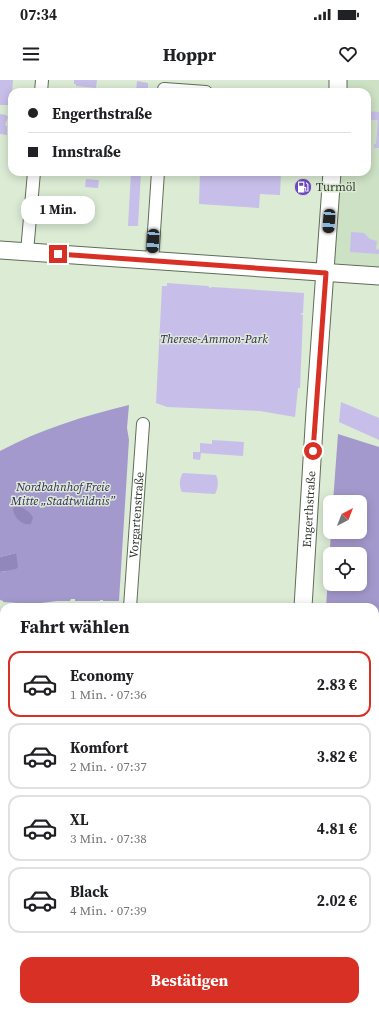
<!DOCTYPE html>
<html lang="de">
<head>
<meta charset="utf-8">
<style>
	body { margin:0; font-family:"Source Serif 4",serif; background:#f6f6f6; color:#202124; height:100vh; display:flex; flex-direction:column; font-size:15px; white-space:nowrap }
	* { box-sizing:border-box; margin:0 }
	p { font-size:13px; color:#757577 }
	.icon { flex:none; width:22px; height:22px; fill:none; stroke:currentColor; stroke-width:2; stroke-linecap:round; stroke-linejoin:round }
	.map { position:relative; flex:1; overflow:hidden }
	.details { position:absolute; left:0px; top:523px; width:379px; height:408px; display:flex; flex-direction:column; background:#fff; border-radius:12px 12px 0 0; box-shadow:0 2px 10px #0003 }
	.details>* { flex:none }
	.banner { position:absolute; left:8px; top:8px; width:363px; height:88px; border-radius:12px; box-shadow:0 2px 10px #0003; display:grid; align-content:center; height:88px; padding:0 20px; background:#fff }
	.needle { width:26px; rotate:42deg }
	.controls { position:absolute; left:323px; top:415px; display:grid; gap:8px }
	.controls a { display:grid; place-items:center; width:44px; height:44px; border-radius:8px; background:#fff; box-shadow:0 2px 10px #0003; font-size:20px }
	.end { position:absolute; width:18px; height:18px; margin:-9px; border:5px solid #d93025; background:#fff; box-shadow:0 0 0 2px #fff }
	.from { border-radius:50% }
	.bubble { position:absolute; height:28px; border-radius:12px; background:#fff; box-shadow:0 2px 10px #0003; font-size:13px; font-weight:700; line-height:28px; text-align:center }
	.car { position:absolute; width:12px; height:24px; margin:-12px -6px; border-radius:5px; box-shadow:0 0 3px 1px #0007; background:linear-gradient(#222 24%,#8ab4d8 0 40%,#222 0 76%,#8ab4d8 0 86%,#222 0) }
	.banner b { display:flex; align-items:center; gap:14px; height:38px; font-size:15px }
	.banner b+b { border-top:1px solid #e0e0e0 }
	.banner i { width:10px; height:10px; background:#202124 }
	ul { padding:0; list-style:none }
	li { display:flex; align-items:center; gap:12px; height:66px; margin:0 8px 6px; padding:0 12px; border:2px solid #e0e0e0; border-radius:12px }
	li div { flex:1 }
	li b { display:block; font-size:15px }
	li em { font-style:normal; font-weight:700 }
	li.selected { border-color:#d93025 }
	li>.icon { width:36px; height:36px; stroke-width:1.5 }
	h2 { padding:0 20px; font-size:18px; line-height:48px }
	.primary-button { display:flex; gap:8px; margin-top:auto; padding:8px 20px }
	.primary-button a { flex:1; height:46px; border-radius:12px; background:#d93025; color:#fff; font-size:16px; font-weight:700; line-height:46px; text-align:center }
	.status { display:flex; justify-content:space-between; align-items:center; height:28px; padding:0 20px; background:#fff; direction:ltr }
	.status svg { height:11px; fill:currentColor }
	header { display:flex; justify-content:space-between; align-items:center; height:52px; padding:0 20px; background:#fff; font-size:18px; font-weight:700 }
	.map>svg:first-child { display:block }
	.built { fill:#cde1c4 }
	.green { fill:#c7bfe9 }
	.forest { fill:#a499cc; fill-rule:evenodd }
	.water { fill:#9287ba }
	.lines { fill:none; stroke-linecap:round; stroke-linejoin:round }
	.street-casing { stroke:#5f6c58; stroke-width:14 }
	.secondary-casing { stroke:#5f6c58; stroke-width:19 }
	.street { stroke:#fff; stroke-width:12 }
	.secondary { stroke:#fff; stroke-width:17 }
	.tram { stroke:#5d6659; stroke-width:1 }
	.route { stroke:#d93025; stroke-width:5 }
	.labels { text-anchor:middle; dominant-baseline:central; stroke-width:3; stroke-linejoin:round; paint-order:stroke }
	.poi-label { font-size:12px; fill:#31372e; stroke:#dbebd4; text-anchor:start }
	.park-label { font-size:12px; font-style:italic; fill:#35215f; stroke:#dbebd4 }
	.street-label { font-size:12px; fill:#31372e; stroke:#dbebd4 }
</style>
</head>
<body>
<div class="status"><b>07:34</b><svg viewBox="0 0 49 12"><path d="M0 12V9h3v3zM5 12V6h3v6zM10 12V3h3v9zM15 12V0h3v12zM26 1h20v11H26zM47 4h2v5h-2z"/></svg></div>
<header><svg class="icon" aria-label="menu" viewBox="0 0 24 24"><path d="M4 6h16M4 12h16M4 18h16"/></svg>Hoppr<svg class="icon" aria-label="heart" viewBox="0 0 24 24"><path d="M12 20l-8-8c-3-5 5-10 8-4 3-6 11-1 8 4z"/></svg></header>
<div class="map">
<svg width="379" height="931" viewBox="0 0 379 931">
	<rect width="100%" height="100%" fill="#dbebd4"/>
	<g class="built">
		<path d="M346 0H379V187L333 183 339 92H367V12H345Z"/>
		<path d="M379 865V931H300V927H375V866Z"/>
	</g>
	<g class="green">
		<path d="M0 0H13L11 25H0Z"/>
		<path d="M74 0H97L96 8 76 6V4H74Z"/>
		<path d="M137 1 148 3V12H136Z"/>
		<path d="M367 31 379 32V68H374V64H376L378 40H367Z"/>
		<path d="M0 34 6 35 8 37 5 45 7 46V55L0 54Z"/>
		<path d="M131 92H141L138 146H128Z"/>
		<path d="M200 92H281L280 115 260 114 259 128 199 124Z"/>
		<path d="M86 99 99 100 98 108 85 107Z"/>
		<path d="M351 152 364 153 370 159 377 161 376 169 379 170V174L350 172Z"/>
		<path d="M167 203 208 206 210 208 212 207 304 213 303 233 300 234 303 235 300 308H298L295 337 260 331 167 327 156 323 162 206H167Z"/>
		<path d="M341 322 379 338V360L339 342Z"/>
		<path d="M212 360 244 362 243 376 201 373 200 380 193 379V372H200V363L212 364Z"/>
		<path d="M183 393 216 395C219 401 218 409 215 414L182 412C179 407 179 398 183 393Z"/>
		<path d="M6 927H41L40 931H0H5Z"/>
	</g>
	<g class="forest">
		<path d="M129 325 127 348 129 360 119 521H103V520H100V521H75V519H71L70 521H57L33 524 3 522V521L0 520V522V492L6 491 16 473 0 477V371C41 349 84 336 129 325Z"/>
		<path d="M338 354 379 367V550H375V527H326L331 452H360V422H333ZM330 474H360V504H330Z"/>
	</g>
	<g class="water">
		<path d="M17 426C25 428 28 431 33 437L31 444C22 446 13 437 13 428Z"/>
		<path d="M16 473 18 487 16 489 0 492V477Z"/>
	</g>
	<g class="lines">
		<defs>
			<g id="street">
				<path d="M164 9 206 12"/>
				<path d="M41 12 42 0"/>
				<path d="M27 172 34 92"/>
				<path d="M152 181 158 92"/>
				<path id="s1" d="M130 527 143 344"/>
				<path d="M375 561H379"/>
				<path d="M0 845H4"/>
				<path d="M375 867 379 868"/>
				<path d="M103 931 104 927"/>
			</g>
			<g id="secondary">
				<path d="M338 12V0"/>
				<path d="M0 170 379 196"/>
				<path id="s2" d="M303 527 315 331 332 92"/>
				<path d="M278 931 279 927"/>
			</g>
		</defs>
		<use href="#street" class="street-casing"/>
		<use href="#secondary" class="secondary-casing"/>
		<use href="#street" class="street"/>
		<use href="#secondary" class="secondary"/>
		<g class="tram">
			<path d="M0 844H4"/>
			<path d="M101 931V927"/>
		</g>
	</g>
	<g class="lines">
		<path class="route" d="M58 174 326 193 313 371"/>
	</g>
	<defs>
		<symbol id="fuel-disc" viewBox="-11 -11 22 22"><circle r="9.5" fill="#6f49c1" stroke="#dbebd4"/><path d="M-5.5-6h7V0h2V4h1.3V-2.5L3-4.5l.8-.8L6-3V5H2.5V1h-1V6h-7ZM-4.2-4.7v3.2H.2V-4.7Z" fill="#fff"/></symbol>
	</defs>
	<g fill-rule="evenodd">
		<use href="#fuel-disc" x="293" y="97" width="20" height="20"/>
	</g>
	<g class="labels">
		<g class="poi-label">
			<text x="316" y="107">Turmöl</text>
		</g>
		<g class="park-label">
			<text x="214" y="259">Therese-Ammon-Park</text>
			<text x="63" y="407">Nordbahnhof Freie<tspan x="63" dy="14">Mitte „Stadtwildnis”</tspan></text>
		</g>
		<g class="street-label">
			<text stroke="none"><textPath href="#s2" startOffset="98">Engerthstraße</textPath></text>
			<text stroke="none"><textPath href="#s1" startOffset="92">Vorgartenstraße</textPath></text>
		</g>
	</g>
</svg>
<div class="controls">
<a><svg class="needle" viewBox="-14 -14 28 28"><path d="M0-13l5 13h-10z" fill="#e53935"/><path d="M0 13l5-13h-10z" fill="#757577"/></svg></a>
<a><svg class="icon" aria-label="locate" viewBox="0 0 24 24"><circle cx="12" cy="12" r="6"/><path d="M12 2v4M12 18v4M2 12h4M18 12h4"/></svg></a>
</div>
<i class="end from" style="left:313px;top:371px"></i>
<i class="end" style="left:58px;top:174px"></i>
<div class="bubble" style="left:21px;top:116px;width:74px">1 Min.</div>
<i class="car" style="left:329px;top:141px;rotate:184deg"></i>
<i class="car" style="left:153px;top:161px;rotate:184deg"></i>
<div class="banner">
<b><i class="from"></i>Engerthstraße</b>
<b><i></i>Innstraße</b>
</div>
<section class="details">
<h2>Fahrt wählen</h2>
<ul>
<li class="selected"><svg class="icon" aria-label="car" viewBox="0 0 24 24"><path d="M5 17H2v-5l4-1 3-4h7l3 4 3 1v5h-3M9 17h6M6 11h13"/><circle cx="7" cy="17" r="2"/><circle cx="17" cy="17" r="2"/></svg><div><b>Economy</b><p>1 Min. · 07:36</p></div><em>2.83 €</em></li>
<li><svg class="icon" aria-label="car" viewBox="0 0 24 24"><path d="M5 17H2v-5l4-1 3-4h7l3 4 3 1v5h-3M9 17h6M6 11h13"/><circle cx="7" cy="17" r="2"/><circle cx="17" cy="17" r="2"/></svg><div><b>Komfort</b><p>2 Min. · 07:37</p></div><em>3.82 €</em></li>
<li><svg class="icon" aria-label="car" viewBox="0 0 24 24"><path d="M5 17H2v-5l4-1 3-4h7l3 4 3 1v5h-3M9 17h6M6 11h13"/><circle cx="7" cy="17" r="2"/><circle cx="17" cy="17" r="2"/></svg><div><b>XL</b><p>3 Min. · 07:38</p></div><em>4.81 €</em></li>
<li><svg class="icon" aria-label="car" viewBox="0 0 24 24"><path d="M5 17H2v-5l4-1 3-4h7l3 4 3 1v5h-3M9 17h6M6 11h13"/><circle cx="7" cy="17" r="2"/><circle cx="17" cy="17" r="2"/></svg><div><b>Black</b><p>4 Min. · 07:39</p></div><em>2.02 €</em></li>
</ul>
<div class="primary-button"><a>Bestätigen</a></div>
</section>
</div>
</body>
</html>
